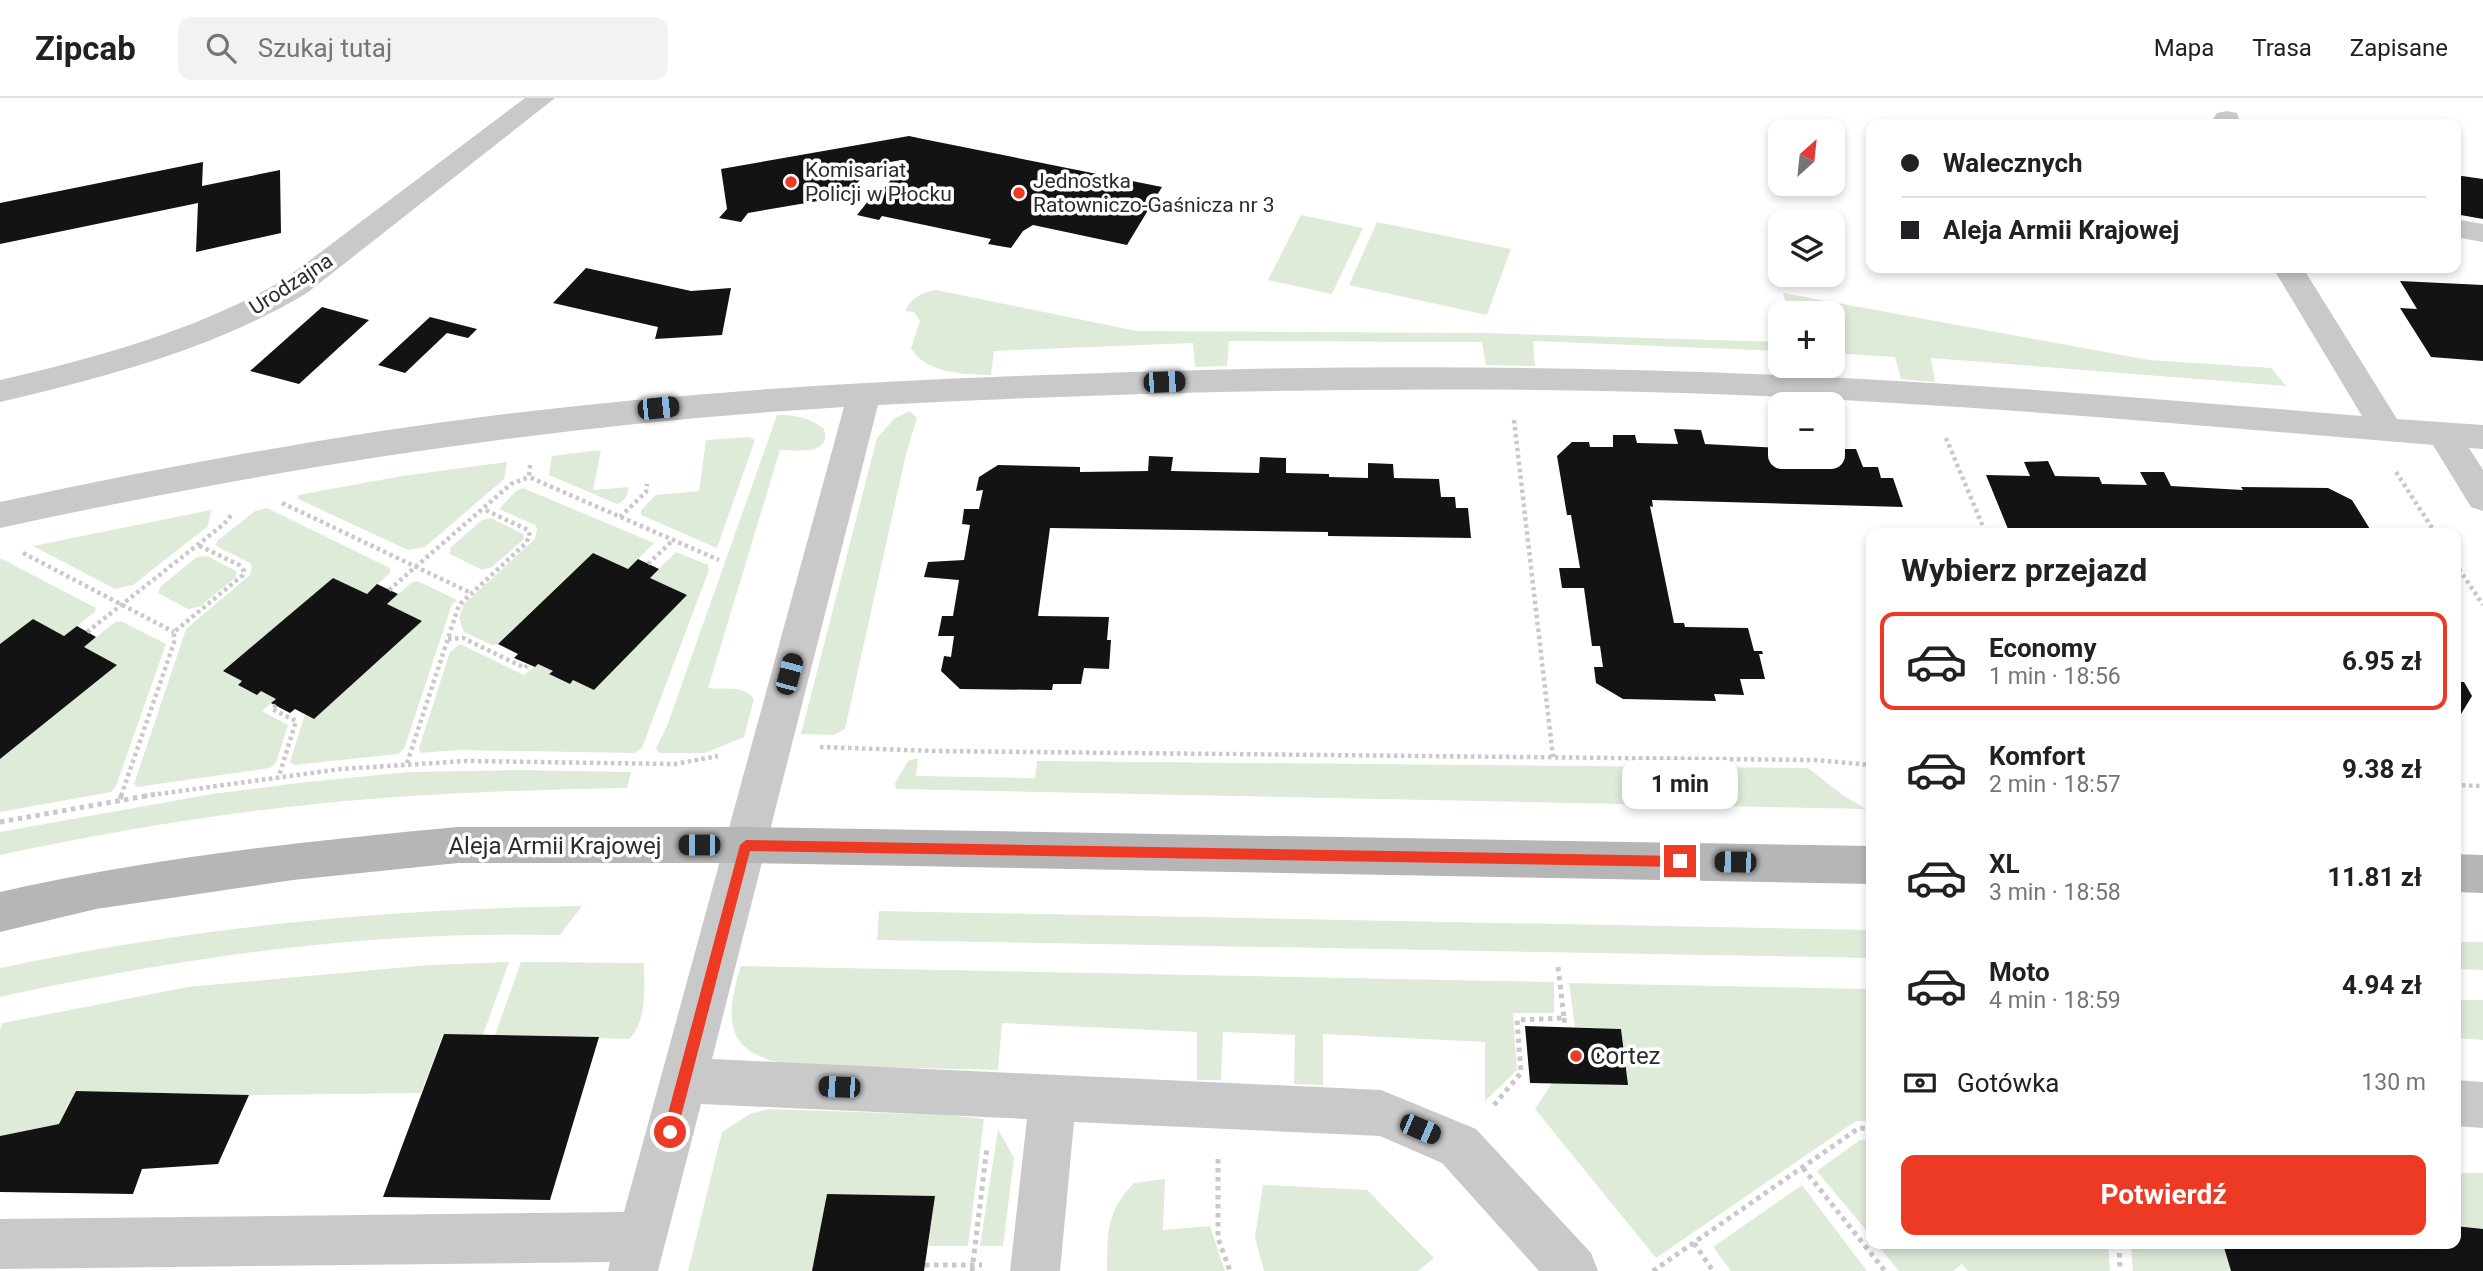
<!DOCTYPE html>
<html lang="pl">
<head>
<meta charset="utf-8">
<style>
	body { margin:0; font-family:Roboto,sans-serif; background:#f2f2f2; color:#202124; height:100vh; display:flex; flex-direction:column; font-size:26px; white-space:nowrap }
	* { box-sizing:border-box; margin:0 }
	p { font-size:23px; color:#757577 }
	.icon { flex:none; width:38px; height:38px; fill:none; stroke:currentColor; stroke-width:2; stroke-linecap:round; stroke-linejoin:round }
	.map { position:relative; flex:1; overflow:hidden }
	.drawer { position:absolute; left:1866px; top:430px; width:595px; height:721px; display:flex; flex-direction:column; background:#fff; border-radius:14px; box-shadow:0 4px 10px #0003 }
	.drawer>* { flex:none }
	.hud { position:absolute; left:1866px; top:21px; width:595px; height:154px; border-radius:14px; box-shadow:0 4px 10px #0003; display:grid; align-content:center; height:154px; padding:0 35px; background:#fff }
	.needle { width:46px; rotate:27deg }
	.buttons { position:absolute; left:1768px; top:21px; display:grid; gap:14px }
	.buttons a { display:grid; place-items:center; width:77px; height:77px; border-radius:14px; background:#fff; box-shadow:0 4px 10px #0003; font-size:35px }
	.end { position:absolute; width:32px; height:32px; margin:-16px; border:9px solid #ec3a25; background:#fff; box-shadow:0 0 0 4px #fff }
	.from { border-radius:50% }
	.bubble { position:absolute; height:49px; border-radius:14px; background:#fff; box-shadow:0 4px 10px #0003; font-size:23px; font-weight:700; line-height:49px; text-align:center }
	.car { position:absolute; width:21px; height:42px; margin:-21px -10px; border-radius:9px; box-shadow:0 0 5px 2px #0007; background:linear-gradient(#222 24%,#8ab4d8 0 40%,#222 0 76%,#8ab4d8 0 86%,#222 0) }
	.hud b { display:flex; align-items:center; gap:24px; height:66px; font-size:26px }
	.hud b+b { border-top:2px solid #e0e0e0 }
	.hud i { width:18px; height:18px; background:#202124 }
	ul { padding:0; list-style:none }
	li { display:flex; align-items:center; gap:21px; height:98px; margin:0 14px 10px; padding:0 21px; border:4px solid transparent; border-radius:14px }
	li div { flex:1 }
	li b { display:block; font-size:26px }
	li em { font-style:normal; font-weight:700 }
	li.selected { border-color:#ec3a25 }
	li>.icon { width:63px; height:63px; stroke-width:1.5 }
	h2 { padding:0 35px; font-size:32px; line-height:84px }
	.pay { display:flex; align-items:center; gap:18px; height:77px; padding:0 35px; font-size:26px }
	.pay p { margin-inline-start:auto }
	.cta { display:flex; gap:14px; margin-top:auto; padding:14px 35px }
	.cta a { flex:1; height:80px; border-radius:14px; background:#ec3a25; color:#fff; font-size:28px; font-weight:700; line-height:80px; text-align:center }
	header { display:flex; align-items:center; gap:42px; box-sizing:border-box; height:98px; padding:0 35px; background:#fff; border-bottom:2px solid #e0e0e0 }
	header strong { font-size:33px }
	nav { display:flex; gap:38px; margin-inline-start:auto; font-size:24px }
	.search { width:490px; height:63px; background:#f2f2f2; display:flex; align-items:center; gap:18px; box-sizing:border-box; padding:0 24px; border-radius:14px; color:#757577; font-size:26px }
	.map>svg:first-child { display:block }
	.green { fill:#dfebd9 }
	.building { fill:#131313 }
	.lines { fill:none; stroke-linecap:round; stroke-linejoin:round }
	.path-far1 { stroke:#c9c9c9; stroke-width:4.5; stroke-dasharray:3.5 3.5; stroke-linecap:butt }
	.path { stroke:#c9c9c9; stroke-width:5; stroke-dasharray:4.5 4.5; stroke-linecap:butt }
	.street { fill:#c9c9c9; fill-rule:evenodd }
	.secondary { fill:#b6b6b6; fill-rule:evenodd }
	.route { fill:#ec3a25 }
	.poi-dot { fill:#ec3a25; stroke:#fff; stroke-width:2.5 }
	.labels { text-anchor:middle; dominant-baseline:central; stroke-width:7; stroke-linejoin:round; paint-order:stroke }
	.far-poi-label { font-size:21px; fill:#2c2c2c; stroke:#fff; text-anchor:start }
	.far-street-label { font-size:21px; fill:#2c2c2c; stroke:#fff }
	.street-label { font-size:24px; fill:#2c2c2c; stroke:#fff }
	.poi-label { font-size:24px; fill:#2c2c2c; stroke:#fff; text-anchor:start }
</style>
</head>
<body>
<header>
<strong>Zipcab</strong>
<div class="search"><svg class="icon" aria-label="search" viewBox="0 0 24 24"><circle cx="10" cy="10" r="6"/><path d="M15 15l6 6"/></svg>Szukaj tutaj</div>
<nav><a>Mapa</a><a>Trasa</a><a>Zapisane</a></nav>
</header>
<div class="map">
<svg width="2483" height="1173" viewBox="0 0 2483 1173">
	<rect width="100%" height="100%" fill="#fff"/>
	<g class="green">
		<path d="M1301 117 1363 130 1332 196 1268 182Z"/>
		<path d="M1377 124 1511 151 1487 217 1349 187Z"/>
		<path d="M936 192 1137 233 1483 235 1780 244V253L1533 243 1535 268 1486 267 1482 244 1229 243 1227 268 1195 269 1193 245 994 253 991 277C966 277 924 275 911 250L920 223 914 214 905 213C912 199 921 195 936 192Z"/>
		<path d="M1783 195 2149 262 2271 270 2286 288 1931 260 1935 284 1901 281 1895 259 1832 255V215H1789Z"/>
		<path d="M910 313 917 320 906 356 845 631 834 637 801 636 877 340 895 320Z"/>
		<path d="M777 317C794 317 810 319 824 331 832 358 796 352 780 352L708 590C723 592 744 586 754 601L744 639 705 655H659L656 650 667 628Z"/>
		<path d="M749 339 755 342 717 450 641 417V412L656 397 699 393 706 342Z"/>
		<path d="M601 352 593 392 629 389C627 398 626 403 617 406L549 377 552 358Z"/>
		<path d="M507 364 504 381 425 449 408 452 298 401V397L402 378Z"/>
		<path d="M523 390 654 445 628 471 593 455 498 546 492 547 464 534 459 521 464 506 535 441 537 431 535 427 499 411 516 393Z"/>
		<path d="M267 410 390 470V475L367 496 333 480 224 573 242 583 238 588 257 597 261 593 276 601 262 613 288 627 276 665 270 670 137 689 134 686 186 531 250 477 252 468 250 465 216 448 217 443 255 413Z"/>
		<path d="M211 412 208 428 133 487 115 491 33 448Z"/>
		<path d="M491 420 523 436 524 441 492 469 482 472 450 456 451 449 482 422Z"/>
		<path d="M676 454 708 467 709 472 642 650 634 655 458 652 420 655 419 650 450 554 460 546 524 577 538 566 553 573 550 577 569 586 573 582 594 592 686 497 650 480Z"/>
		<path d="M207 458 236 473V479L199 509 188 511 158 495 161 488 197 459Z"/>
		<path d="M0 460 96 510 95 514 64 538 0 546Z"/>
		<path d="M418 483 457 502 452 506 404 651 398 656 294 667 290 664 305 616 314 621 422 523 387 506 411 485Z"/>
		<path d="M121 523 166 546 116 688 111 694 0 714V661L116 567 84 549 115 524Z"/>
		<path d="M915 661H918L916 678 1035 680 1037 663 1808 670 1844 698 1866 711 896 691 895 685 908 663Z"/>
		<path d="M517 672 631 674 627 690C514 692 400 696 288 709 191 720 95 737 0 757V734L212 696 307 684 409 674Z"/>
		<path d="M582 808 560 837C372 832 183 859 0 899V870C192 829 386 811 582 808Z"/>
		<path d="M879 813 1871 832V860L877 842Z"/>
		<path d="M2455 844H2483V872L2455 871Z"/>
		<path d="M509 864 483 937 443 936 421 995 249 997 76 993 59 1026 0 1038V932L3 925 188 889 430 867Z"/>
		<path d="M521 864 644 865C644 890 648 922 629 941L495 937Z"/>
		<path d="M741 868 1554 884V915H1513L1517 972 1485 1003V944L1323 936V987L1294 986 1295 937 1223 934 1221 982H1197V934L1002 925 998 972 794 967C728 958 722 927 741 868Z"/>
		<path d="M1569 885 1871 891V1023H1856L1656 1160 1535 1011 1552 985 1628 987 1621 931 1575 929Z"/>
		<path d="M2455 902H2483V942L2455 940Z"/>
		<path d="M768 1011 947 1017 984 1021 968 1148H928L935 1098 827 1096 812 1173H688L722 1034 750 1016Z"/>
		<path d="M998 1031 1014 1060 1003 1148H980Z"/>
		<path d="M1860 1042H1871V1138L1817 1073Z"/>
		<path d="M2455 1075H2483V1131L2455 1128Z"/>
		<path d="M1165 1081 1163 1132 1210 1128 1225 1173H1107C1108 1134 1105 1115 1134 1085Z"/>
		<path d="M1263 1087 1367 1092 1434 1160 1418 1173H1264L1255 1139Z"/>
		<path d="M1802 1087 1867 1173H1731L1713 1149Z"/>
		<path d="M1877 1146H2108L2110 1173H1968L1962 1166 1953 1173H1899Z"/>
		<path d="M2131 1146H2223L2231 1173H2133Z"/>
	</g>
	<g class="building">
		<path d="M909 38 923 41 1162 89 1127 147 1033 127 1023 133 1011 150 988 146 991 141 882 118 879 122 857 117 869 102 874 103 906 63 902 62 872 67 847 98 748 115 741 124 719 120 727 111 721 71Z"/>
		<path d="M203 64 202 88 280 72 281 135 196 154 198 105 0 146V105Z"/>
		<path d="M2455 77 2483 81V121L2455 116Z"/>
		<path d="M586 170 691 193 731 190 722 237 655 241 658 229 553 205Z"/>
		<path d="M2400 183 2483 187V263L2431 259 2400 210 2417 211Z"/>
		<path d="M322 209 369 222 299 286 250 273Z"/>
		<path d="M430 219 477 231 468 240 447 235 405 275 378 267Z"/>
		<path d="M1674 331 1701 332 1705 346 1780 350V359H1832V351H1856L1863 369H1878L1881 380H1893L1903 409 1652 402 1653 409 1650 408 1674 525H1684L1685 529 1748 530 1754 553H1762L1763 556H1759L1765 581H1740L1744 597 1714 596 1716 603 1623 601 1596 585 1594 569H1603L1600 548H1592L1584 490H1562L1559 470H1580L1571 417H1567L1557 358 1572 344H1589L1590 349H1613V337H1635L1637 345 1678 346Z"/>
		<path d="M1149 358 1173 359 1171 373 1259 375 1260 359 1286 360V375L1329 376V379L1368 380V365L1393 366 1394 380 1439 381 1441 399H1455L1456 410H1468L1471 440 1328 438V434L1050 430 1038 518 1109 519 1107 542H1111L1109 571 1084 570 1081 586H1053L1052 592 960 591 941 573 944 558 951 559 954 538H938L942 518H953L959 482 924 479 928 464 964 462 970 427 962 426 964 411H979L983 392 976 393 979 379 998 367 1080 369V374L1148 373Z"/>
		<path d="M2048 363 2055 378 2099 379 2102 386 2147 387 2140 374H2164L2171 388 2243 392 2241 389 2328 390 2352 402 2373 436H2010L1986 377 2030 378 2024 364Z"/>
		<path d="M593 455 628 471 638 461 659 471 650 480 687 497 594 592 573 582 570 586 549 576 553 573 538 566 535 569 514 560 518 556 498 546Z"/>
		<path d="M333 480 367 496 377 486 398 496 387 506 422 523 314 621 295 611 290 615 271 605 276 601 261 593 257 597 238 587 242 583 223 573Z"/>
		<path d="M33 521 64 538 77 528 96 539 84 549 117 567 0 661V546Z"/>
		<path d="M2455 584H2464L2472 598 2461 616H2455Z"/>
		<path d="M1525 928 1621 931 1628 987 1530 985Z"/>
		<path d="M444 936 599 939 550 1102 383 1099Z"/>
		<path d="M76 993 249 997 218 1066 142 1071 133 1096 0 1094V1038L59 1026Z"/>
		<path d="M827 1096 935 1098 924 1173H812Z"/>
		<path d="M2455 1128 2483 1131V1173H2231L2223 1146H2455Z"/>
	</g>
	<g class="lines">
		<g class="path-far1">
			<path d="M1514 322 1553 659"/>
			<path d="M1946 340 1986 436"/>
			<path d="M530 367 529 379 719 462"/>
			<path d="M2396 374 2436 436"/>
			<path d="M282 405 471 495"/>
			<path d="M620 419 646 394 647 386"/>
			<path d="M23 455 174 534"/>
			<path d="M2455 465 2483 507"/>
			<path d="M648 466 673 442"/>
			<path d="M389 492 511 386 529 379"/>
			<path d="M87 534 224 426 233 415"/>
			<path d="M448 541 463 540 525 570 528 566"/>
			<path d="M276 607 272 611 296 623 279 678"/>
			<path d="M820 649 933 653 1815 662 1871 667"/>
			<path d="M407 665 459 507 525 446 530 438 528 432 483 411"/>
			<path d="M2455 687 2483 688"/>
			<path d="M121 698 174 545V534L243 477 244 473 239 467 198 447"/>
			<path d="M144 698 341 671 466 663 675 666 718 658"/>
		</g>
		<g class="path">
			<path d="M120 701 122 696"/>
			<path d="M0 724 157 696"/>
			<path d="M1564 920 1565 929"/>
			<path d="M1494 1007 1521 975 1517 922 1564 920 1558 869"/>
			<path d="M1218 1061V1140L1230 1173"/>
			<path d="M1803 1070 1885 1173"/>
			<path d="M1694 1145 1713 1173"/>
			<path d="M2119 1146 2120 1173"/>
			<path d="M925 1167H982"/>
			<path d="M972 1173 987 1049"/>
			<path d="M1653 1173 1859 1030 1871 1031"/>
		</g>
		<g class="street">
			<path d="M525 0H555L307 195C213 251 105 279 0 304V282C98 259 198 232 285 181Z"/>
			<path d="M2227 13 2237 15 2241 26H2215L2213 21 2217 15Z"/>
			<path d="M2455 121 2483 126V144L2455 139Z"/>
			<path d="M2273 170H2303L2397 321 2483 327V351L2469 350 2483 372V413L2471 409 2433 347C2184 326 1934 303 1683 295 1415 287 1146 293 878 307L712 961 1381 992 1476 1031 1591 1155 1598 1173H1539L1442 1065 1380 1038 1074 1024 1060 1173H1010L1027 1021 701 1006 658 1173H608L610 1164 0 1171V1121L624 1114 844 309C559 326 279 369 0 430V404C167 368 335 337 505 316 695 293 885 282 1076 276 1310 267 1545 267 1779 277 1973 285 2168 302 2362 318Z"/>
			<path d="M2455 982 2483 984V1030L2455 1028Z"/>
		</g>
		<g class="secondary">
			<path d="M458 729H746L1871 748V786L746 765H458L293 782 96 811 0 834V794C151 760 304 743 458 729Z"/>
			<path d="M2455 756 2483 757V795L2455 794Z"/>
		</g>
	</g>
	<path class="route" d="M746 742 1680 758 1686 763 1680 769 750 753 677 1034 670 1041 663 1034 740 747Z"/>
	<g class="poi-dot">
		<circle cx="791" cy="84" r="7"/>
		<circle cx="1019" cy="95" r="7"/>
		<circle cx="1576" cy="958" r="7"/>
	</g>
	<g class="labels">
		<g class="far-poi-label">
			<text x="805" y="72">Komisariat<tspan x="805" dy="24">Policji w Płocku</tspan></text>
			<text x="1033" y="83">Jednostka<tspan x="1033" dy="24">Ratowniczo-Gaśnicza nr 3</tspan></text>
		</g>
		<g class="far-street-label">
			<text transform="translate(291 186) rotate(-33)">Urodzajna</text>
		</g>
		<g class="street-label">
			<text x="555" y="748">Aleja Armii Krajowej</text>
		</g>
		<g class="poi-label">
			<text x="1590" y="958">Cortez</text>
		</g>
	</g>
</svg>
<div class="buttons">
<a><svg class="needle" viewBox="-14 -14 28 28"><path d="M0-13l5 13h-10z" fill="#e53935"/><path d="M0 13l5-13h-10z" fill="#757577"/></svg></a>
<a><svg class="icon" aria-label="layers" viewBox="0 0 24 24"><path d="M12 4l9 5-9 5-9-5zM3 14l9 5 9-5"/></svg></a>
<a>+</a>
<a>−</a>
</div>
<i class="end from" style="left:670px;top:1034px"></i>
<i class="end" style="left:1680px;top:763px"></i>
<div class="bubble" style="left:1622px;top:662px;width:116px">1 min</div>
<i class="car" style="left:1164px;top:284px;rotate:88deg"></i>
<i class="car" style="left:658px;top:310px;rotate:84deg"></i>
<i class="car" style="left:789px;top:576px;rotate:15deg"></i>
<i class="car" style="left:699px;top:747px;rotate:270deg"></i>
<i class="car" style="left:1735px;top:764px;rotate:271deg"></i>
<i class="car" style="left:839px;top:989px;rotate:272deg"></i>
<i class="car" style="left:1420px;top:1031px;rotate:113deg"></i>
<div class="hud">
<b><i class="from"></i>Walecznych</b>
<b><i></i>Aleja Armii Krajowej</b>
</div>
<section class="drawer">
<h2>Wybierz przejazd</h2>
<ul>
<li class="selected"><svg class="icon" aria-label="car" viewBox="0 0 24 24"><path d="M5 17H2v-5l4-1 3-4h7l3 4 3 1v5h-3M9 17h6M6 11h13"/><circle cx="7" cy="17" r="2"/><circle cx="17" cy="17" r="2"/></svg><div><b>Economy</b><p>1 min · 18:56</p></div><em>6.95 zł</em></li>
<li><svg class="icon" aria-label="car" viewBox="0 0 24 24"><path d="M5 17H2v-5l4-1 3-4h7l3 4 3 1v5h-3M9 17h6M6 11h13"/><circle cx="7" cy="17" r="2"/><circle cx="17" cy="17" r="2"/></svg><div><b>Komfort</b><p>2 min · 18:57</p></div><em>9.38 zł</em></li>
<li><svg class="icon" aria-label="car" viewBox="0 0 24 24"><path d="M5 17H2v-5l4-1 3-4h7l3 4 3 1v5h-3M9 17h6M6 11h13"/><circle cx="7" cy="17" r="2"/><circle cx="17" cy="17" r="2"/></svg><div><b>XL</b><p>3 min · 18:58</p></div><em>11.81 zł</em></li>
<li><svg class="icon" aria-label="car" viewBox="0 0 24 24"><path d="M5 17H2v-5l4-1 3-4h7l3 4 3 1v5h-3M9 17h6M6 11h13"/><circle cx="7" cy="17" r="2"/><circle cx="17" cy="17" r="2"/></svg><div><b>Moto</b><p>4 min · 18:59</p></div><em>4.94 zł</em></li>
</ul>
<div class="pay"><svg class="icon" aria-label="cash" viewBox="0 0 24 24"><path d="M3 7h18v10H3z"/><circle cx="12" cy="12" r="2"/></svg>Gotówka<p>130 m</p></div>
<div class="cta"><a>Potwierdź</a></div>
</section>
</div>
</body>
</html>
